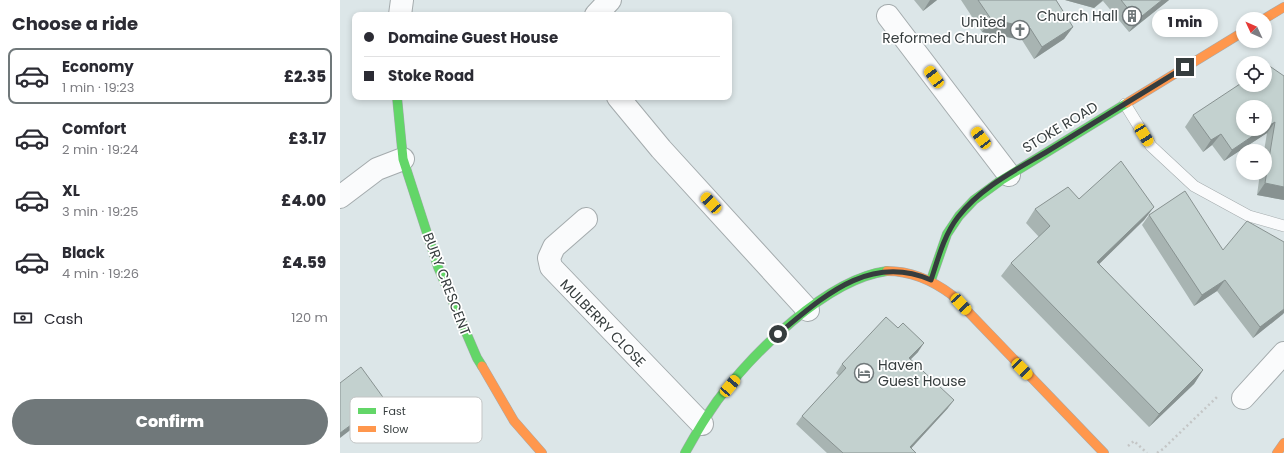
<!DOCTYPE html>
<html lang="en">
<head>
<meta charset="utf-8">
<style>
	body { margin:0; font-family:Poppins,sans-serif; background:#f7f7f7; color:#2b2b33; height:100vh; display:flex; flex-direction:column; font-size:15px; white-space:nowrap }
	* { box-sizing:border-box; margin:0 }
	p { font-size:13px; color:#7c7c81 }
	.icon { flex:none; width:22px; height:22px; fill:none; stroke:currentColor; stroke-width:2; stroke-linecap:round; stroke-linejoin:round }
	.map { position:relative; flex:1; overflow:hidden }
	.details { display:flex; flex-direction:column; background:#fff; width:340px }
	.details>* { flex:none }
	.banner { position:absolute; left:12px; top:12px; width:380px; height:88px; border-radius:8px; box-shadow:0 2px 6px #0003; display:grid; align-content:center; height:88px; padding:0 12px; background:#fff }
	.needle { width:26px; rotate:314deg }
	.tools { position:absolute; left:896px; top:12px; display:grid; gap:8px }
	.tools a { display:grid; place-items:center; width:36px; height:36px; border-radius:50%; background:#fff; box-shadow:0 2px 6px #0003; font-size:20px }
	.end { position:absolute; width:18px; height:18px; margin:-9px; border:5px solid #363d3e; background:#fff; box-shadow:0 0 0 2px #fff }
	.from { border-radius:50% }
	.bubble { position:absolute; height:28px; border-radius:14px; background:#fff; box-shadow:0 2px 6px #0003; font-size:13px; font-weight:800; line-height:28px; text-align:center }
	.car { position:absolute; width:12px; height:24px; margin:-12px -6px; border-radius:5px; box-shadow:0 0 3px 1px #0007; background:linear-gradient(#f5c518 24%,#345 0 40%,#f5c518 0 76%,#345 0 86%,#f5c518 0) }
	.banner b { display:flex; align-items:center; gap:14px; height:38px; font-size:15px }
	.banner b+b { border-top:1px solid #e1e1e2 }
	.banner i { width:10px; height:10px; background:#2b2b33 }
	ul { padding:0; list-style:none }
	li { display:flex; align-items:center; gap:12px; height:56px; margin:0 8px 6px; padding:0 4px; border:2px solid transparent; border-radius:8px }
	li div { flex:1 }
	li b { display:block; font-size:15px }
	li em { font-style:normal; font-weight:800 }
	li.active { border-color:#70787a }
	li>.icon { width:36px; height:36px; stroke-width:1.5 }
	h2 { padding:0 12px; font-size:18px; line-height:48px }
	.pay { display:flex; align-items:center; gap:10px; height:44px; padding:0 12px; font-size:15px }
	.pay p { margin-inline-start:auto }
	.action { display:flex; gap:8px; margin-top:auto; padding:8px 12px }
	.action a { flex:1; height:46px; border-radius:24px; background:#70787a; color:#fff; font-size:16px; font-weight:800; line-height:46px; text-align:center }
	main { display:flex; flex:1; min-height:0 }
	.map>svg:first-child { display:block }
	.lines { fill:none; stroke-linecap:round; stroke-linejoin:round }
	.lane-casing { stroke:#a4abad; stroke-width:12 }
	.street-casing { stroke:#a4abad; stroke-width:24 }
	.fast-casing { stroke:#a4abad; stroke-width:10 }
	.slow-casing { stroke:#a4abad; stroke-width:10 }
	.path { stroke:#c4c6c6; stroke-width:2.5; stroke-dasharray:2 3; stroke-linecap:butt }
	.lane { stroke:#fafbfc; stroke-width:11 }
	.street { stroke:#fafbfc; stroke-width:22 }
	.fast { stroke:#63d668; stroke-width:9 }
	.slow { stroke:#ff974d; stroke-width:9 }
	.wall { fill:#a8b4b2 }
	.shaded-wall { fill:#889291 }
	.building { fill:#c3d1cf; stroke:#889291 }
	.route { stroke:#363d3e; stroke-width:5 }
	.labels { text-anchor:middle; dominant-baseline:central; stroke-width:3.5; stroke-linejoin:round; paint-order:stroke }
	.poi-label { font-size:14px; fill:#363d3e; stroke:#fff; text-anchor:end }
	.street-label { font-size:14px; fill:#363d3e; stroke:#fff }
	.key { fill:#fff; stroke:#c3c5c5; stroke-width:1 }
	.key-label { font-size:11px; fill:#363d3e }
</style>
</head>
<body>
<main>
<section class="details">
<h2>Choose a ride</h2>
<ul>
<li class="active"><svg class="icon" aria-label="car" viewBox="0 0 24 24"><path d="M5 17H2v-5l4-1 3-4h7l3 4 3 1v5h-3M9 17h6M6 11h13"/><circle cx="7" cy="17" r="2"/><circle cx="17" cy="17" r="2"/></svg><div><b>Economy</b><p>1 min · 19:23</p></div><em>£2.35</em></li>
<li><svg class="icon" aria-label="car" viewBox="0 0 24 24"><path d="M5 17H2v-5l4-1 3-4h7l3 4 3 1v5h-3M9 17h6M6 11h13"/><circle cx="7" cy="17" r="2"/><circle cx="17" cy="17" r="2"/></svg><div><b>Comfort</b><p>2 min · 19:24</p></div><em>£3.17</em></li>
<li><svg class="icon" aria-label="car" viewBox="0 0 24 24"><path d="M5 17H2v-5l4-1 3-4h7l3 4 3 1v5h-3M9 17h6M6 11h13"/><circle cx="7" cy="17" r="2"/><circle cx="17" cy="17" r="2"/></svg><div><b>XL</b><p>3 min · 19:25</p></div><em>£4.00</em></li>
<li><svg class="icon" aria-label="car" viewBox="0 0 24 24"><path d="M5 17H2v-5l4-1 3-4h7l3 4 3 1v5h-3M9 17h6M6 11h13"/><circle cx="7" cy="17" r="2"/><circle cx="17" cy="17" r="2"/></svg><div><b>Black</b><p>4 min · 19:26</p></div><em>£4.59</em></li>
</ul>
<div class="pay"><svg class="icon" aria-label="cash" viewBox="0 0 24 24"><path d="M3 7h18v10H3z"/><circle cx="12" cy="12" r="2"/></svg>Cash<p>120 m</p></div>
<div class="action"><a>Confirm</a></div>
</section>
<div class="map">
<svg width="944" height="453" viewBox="0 0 944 453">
	<rect width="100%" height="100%" fill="#dce6e8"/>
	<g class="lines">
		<defs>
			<path id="lane" d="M785 104 811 146 854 186 909 216 944 226"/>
			<g id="street">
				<path d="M60 15 62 0"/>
				<path d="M256 15 270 0"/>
				<path d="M548 16 669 175"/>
				<path d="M278 97 321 149 468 310"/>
				<path d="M0 197 37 169 63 159"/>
				<path d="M246 219 214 247 209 258 211 267 362 424"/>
				<path d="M903 398 944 353"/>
			</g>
			<g id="fast">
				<path d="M57 97 63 159 98 267 137 358 142 366"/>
				<path d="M591 280 607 234 619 216 634 200 660 181 787 103"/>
				<path d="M345 453C355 435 365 418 377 401 412 354 486 279 547 271"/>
			</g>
			<g id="slow">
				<path d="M924 19 944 7"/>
				<path d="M787 103 903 32"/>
				<path d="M547 271C572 271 592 280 612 295L764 453"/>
				<path d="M142 366 174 421 202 453"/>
				<path d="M937 453 944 443"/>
			</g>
		</defs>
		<use href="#lane" class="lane-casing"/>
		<use href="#street" class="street-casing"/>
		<use href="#fast" class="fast-casing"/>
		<use href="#slow" class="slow-casing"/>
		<g class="path">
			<path d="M788 446 794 441 807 453"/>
			<path d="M817 453 823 449 877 397"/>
		</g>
		<use href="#lane" class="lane"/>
		<use href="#street" class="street"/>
		<use href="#fast" class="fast"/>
		<use href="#slow" class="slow"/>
	</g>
	<g class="wall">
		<path d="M574 0H597L583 11Z"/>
		<path d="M621 0H716L733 27 724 39 694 59 682 40 642 32Z"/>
		<path d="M725 0H829L789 32 763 1 754 8Z"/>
		<path d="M944 76V200L917 195 920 173H925V151H924L927 133 884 161 872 145 863 152 845 127 853 115Z"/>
		<path d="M739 199 814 207 804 220 759 264 863 370 854 384 809 427 661 276 671 263 699 237 686 223 695 209Z"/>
		<path d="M809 215 883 250 943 314 913 338 877 291 854 306 802 225Z"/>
		<path d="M558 328 578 352 571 359 608 408 571 448 576 453H487L456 424 462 416 499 376 496 373 502 364Z"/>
	</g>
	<g class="shaded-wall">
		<path d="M590 0H597L583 11Z"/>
		<path d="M725 0H763L754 8Z"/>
		<path d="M822 0H829L789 32 797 20Z"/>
		<path d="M651 19 690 28 682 40 642 32Z"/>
		<path d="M733 27 724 39 694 59 702 47Z"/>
		<path d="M935 122 927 133 884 161 892 150 923 129H925V128Z"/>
		<path d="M881 134 872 145 863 152 871 140Z"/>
		<path d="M925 183 944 187V200L917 195Z"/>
		<path d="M814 207 804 220 748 275 757 262Z"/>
		<path d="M885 280 877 291 854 306 862 295Z"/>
		<path d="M944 309V313L943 314 913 338 920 327Z"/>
		<path d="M584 343 578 352 563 367 569 358Z"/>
		<path d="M863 370 854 384 809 427 819 414Z"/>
		<path d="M45 400 39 408 0 438V433Z"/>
		<path d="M614 400 608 408 567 453 570 447Z"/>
	</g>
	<g class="building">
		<path d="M638 0H716L733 27 702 47 690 28 651 19Z"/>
		<path d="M781 0H822L797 20Z"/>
		<path d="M928 65 944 76V187L925 183 935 122 925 128V107H903V129H923L892 150 881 134 871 140 853 115 903 82V85H925V67Z"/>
		<path d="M781 161 814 207 757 262 863 370 819 414 671 263 710 226 695 209 728 187 739 199Z"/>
		<path d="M845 191 883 250 907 221 944 242V309L920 327 885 280 862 295 809 215Z"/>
		<path d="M546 317 558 328 563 323 584 343 569 358 614 400 570 447 576 453H503L462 416 506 368 502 364Z"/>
		<path d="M21 367 45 400 0 433V383Z"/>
	</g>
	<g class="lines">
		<path class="route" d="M438 334C483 297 529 253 591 280 598 259 604 235 618 217 641 187 676 170 708 151 753 123 799 95 845 67"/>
	</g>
	<defs>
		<symbol id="building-ring" viewBox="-11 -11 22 22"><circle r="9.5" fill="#fff" stroke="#70787a" stroke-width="1.5"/><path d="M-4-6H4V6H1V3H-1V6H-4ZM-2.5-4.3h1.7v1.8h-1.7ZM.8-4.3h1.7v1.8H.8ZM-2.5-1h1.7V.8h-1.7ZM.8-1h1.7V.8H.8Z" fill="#70787a"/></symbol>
		<symbol id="church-ring" viewBox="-11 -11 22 22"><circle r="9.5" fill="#fff" stroke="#70787a" stroke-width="1.5"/><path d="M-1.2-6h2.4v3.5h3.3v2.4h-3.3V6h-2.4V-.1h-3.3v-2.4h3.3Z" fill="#70787a"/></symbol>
		<symbol id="hotel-ring" viewBox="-11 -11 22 22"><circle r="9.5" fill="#fff" stroke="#70787a" stroke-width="1.5"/><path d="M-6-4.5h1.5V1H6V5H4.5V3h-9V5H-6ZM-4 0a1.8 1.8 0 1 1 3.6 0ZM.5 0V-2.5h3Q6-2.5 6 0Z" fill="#70787a"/></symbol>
	</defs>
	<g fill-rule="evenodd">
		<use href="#building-ring" x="781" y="5" width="22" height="22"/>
		<use href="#church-ring" x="669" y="19" width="22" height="22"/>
		<use href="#hotel-ring" x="513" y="362" width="22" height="22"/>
	</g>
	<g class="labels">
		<g class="poi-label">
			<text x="778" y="16">Church Hall</text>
			<text x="666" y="22">United<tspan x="666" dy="16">Reformed Church</tspan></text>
			<text x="538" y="365" text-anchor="start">Haven<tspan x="538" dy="16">Guest House</tspan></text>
		</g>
		<g class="street-label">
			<text transform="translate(720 127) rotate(-31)">STOKE ROAD</text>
			<text transform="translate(107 284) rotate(69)">BURY CRESCENT</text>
			<text transform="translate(263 323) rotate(46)">MULBERRY CLOSE</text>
		</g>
	</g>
	<rect x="10" y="397" width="132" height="46" rx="6" class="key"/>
	<rect x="18" y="408" width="18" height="6" fill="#63d668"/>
	<rect x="18" y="426" width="18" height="6" fill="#ff974d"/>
	<g class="key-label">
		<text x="43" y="415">Fast</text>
		<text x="43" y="433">Slow</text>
	</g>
</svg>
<div class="tools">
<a><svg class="needle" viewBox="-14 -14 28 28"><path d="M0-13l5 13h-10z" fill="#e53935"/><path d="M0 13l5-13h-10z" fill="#7c7c81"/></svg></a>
<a><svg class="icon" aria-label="locate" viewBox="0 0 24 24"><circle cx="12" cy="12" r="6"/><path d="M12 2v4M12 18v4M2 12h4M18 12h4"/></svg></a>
<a>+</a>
<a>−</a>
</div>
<i class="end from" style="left:438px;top:334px"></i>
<i class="end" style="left:845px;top:67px"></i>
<div class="bubble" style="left:812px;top:9px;width:66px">1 min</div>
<i class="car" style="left:594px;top:77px;rotate:323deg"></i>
<i class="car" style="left:804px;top:135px;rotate:148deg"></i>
<i class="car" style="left:641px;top:138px;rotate:323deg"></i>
<i class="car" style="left:371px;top:203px;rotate:317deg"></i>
<i class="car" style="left:621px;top:304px;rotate:137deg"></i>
<i class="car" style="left:682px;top:369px;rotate:136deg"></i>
<i class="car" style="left:390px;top:386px;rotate:40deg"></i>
<div class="banner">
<b><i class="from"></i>Domaine Guest House</b>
<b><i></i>Stoke Road</b>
</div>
</div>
</main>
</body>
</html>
